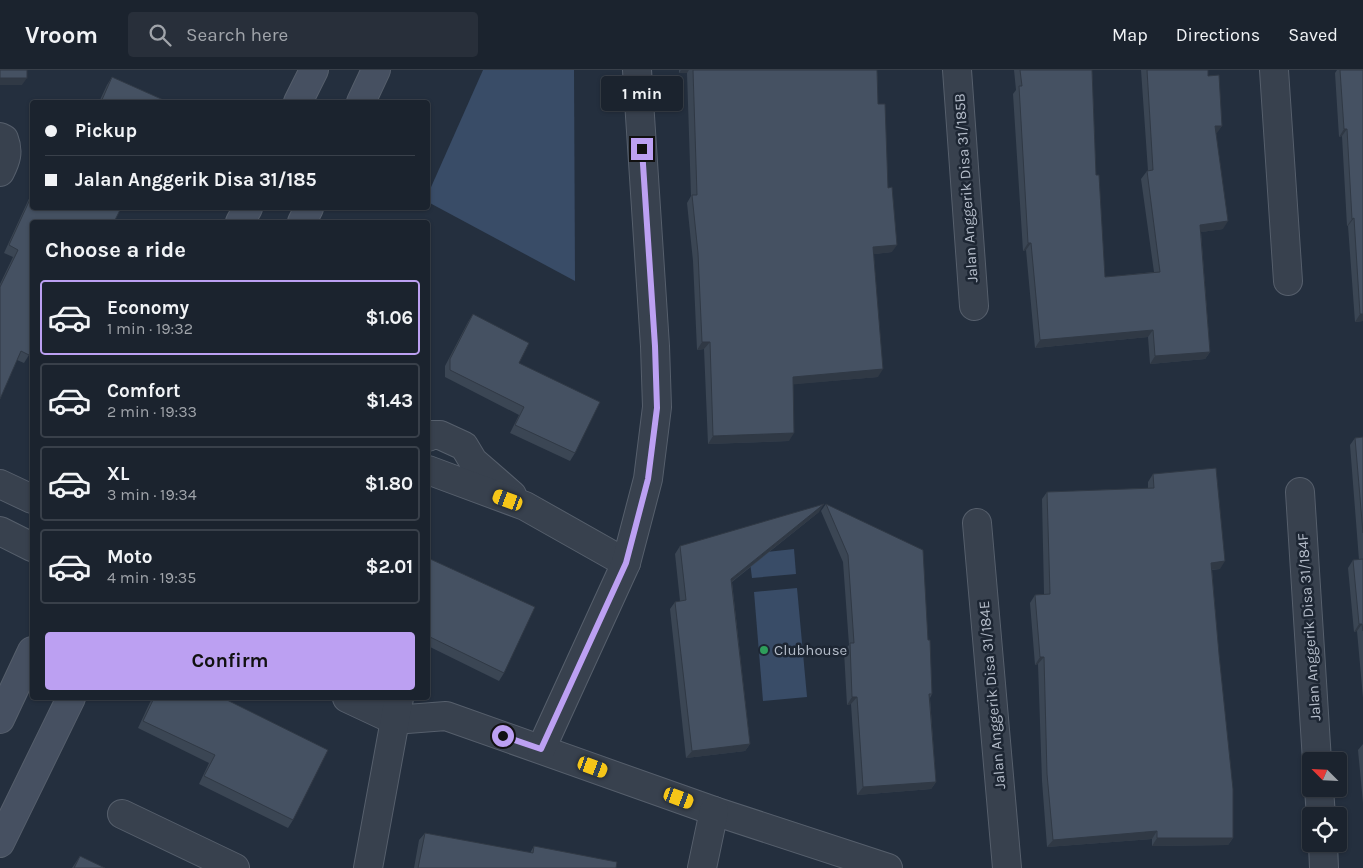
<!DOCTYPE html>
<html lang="en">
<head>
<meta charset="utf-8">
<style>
	body { margin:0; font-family:Karla,sans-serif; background:#282f3a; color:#f1f3f6; height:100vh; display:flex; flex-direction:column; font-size:19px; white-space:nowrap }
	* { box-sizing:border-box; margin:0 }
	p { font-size:16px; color:#a0a4aa }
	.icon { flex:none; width:28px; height:28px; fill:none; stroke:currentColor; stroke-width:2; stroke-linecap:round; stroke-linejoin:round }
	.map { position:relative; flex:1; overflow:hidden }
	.details { position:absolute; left:30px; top:150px; width:400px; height:480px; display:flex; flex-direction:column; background:#1b232e; border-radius:5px; box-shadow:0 1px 4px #0004,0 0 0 1px #39404a }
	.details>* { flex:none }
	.hud { position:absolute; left:30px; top:30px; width:400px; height:110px; border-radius:5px; box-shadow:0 1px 4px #0004,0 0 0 1px #39404a; display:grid; align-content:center; height:110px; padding:0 15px; background:#1b232e }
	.needle { width:32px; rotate:294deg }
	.fabs { position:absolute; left:1302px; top:682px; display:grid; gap:10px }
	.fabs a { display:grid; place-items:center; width:45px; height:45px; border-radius:5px; background:#1b232e; box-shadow:0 1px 4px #0004,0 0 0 1px #39404a; font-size:25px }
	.end { position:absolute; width:22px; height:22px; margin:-11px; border:6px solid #bca0f2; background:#111; box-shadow:0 0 0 2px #111 }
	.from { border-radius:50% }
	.bubble { position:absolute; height:35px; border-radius:5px; background:#1b232e; box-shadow:0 1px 4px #0004,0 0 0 1px #39404a; font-size:16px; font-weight:700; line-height:35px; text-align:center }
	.car { position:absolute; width:15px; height:30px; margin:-15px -8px; border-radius:6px; box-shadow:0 0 4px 1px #0007; background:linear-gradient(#f5c518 24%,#345 0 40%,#f5c518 0 76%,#345 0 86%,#f5c518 0) }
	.hud b { display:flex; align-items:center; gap:18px; height:48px; font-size:19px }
	.hud b+b { border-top:1px solid #39404a }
	.hud i { width:12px; height:12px; background:#f1f3f6 }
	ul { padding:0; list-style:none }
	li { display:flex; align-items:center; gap:15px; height:75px; margin:0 10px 8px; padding:0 5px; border:2px solid #39404a; border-radius:5px }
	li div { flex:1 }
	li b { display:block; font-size:19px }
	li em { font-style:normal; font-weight:700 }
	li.active { border-color:#bca0f2 }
	li>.icon { width:45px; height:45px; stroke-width:1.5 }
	h2 { padding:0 15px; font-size:22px; line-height:60px }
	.action { display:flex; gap:10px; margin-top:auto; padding:10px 15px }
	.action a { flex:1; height:58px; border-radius:5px; background:#bca0f2; color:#111; font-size:20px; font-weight:700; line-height:58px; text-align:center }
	header { display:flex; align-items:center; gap:30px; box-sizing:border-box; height:70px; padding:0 25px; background:#1b232e; border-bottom:1px solid #39404a }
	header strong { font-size:24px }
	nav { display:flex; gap:28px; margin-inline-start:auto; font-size:18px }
	.search { width:350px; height:45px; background:#282f3a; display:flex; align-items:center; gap:12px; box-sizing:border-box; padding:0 18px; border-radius:5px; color:#a0a4aa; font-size:19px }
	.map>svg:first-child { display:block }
	.water { fill:#394c67 }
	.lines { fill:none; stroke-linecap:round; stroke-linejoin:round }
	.street-casing { stroke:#565f6c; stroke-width:30 }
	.secondary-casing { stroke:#565f6c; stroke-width:30 }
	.street { stroke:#38414e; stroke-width:28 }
	.secondary { stroke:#465061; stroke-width:28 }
	.wall { fill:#3b4654 }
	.shaded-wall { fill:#303945 }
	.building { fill:#455162; stroke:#303945 }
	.route { stroke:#bca0f2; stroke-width:6 }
	.leisure-dot { fill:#2e9e5b; stroke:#1d2633; stroke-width:2 }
	.labels { text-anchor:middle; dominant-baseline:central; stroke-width:5; stroke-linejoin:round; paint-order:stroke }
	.street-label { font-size:15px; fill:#b4bcc9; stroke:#1d2633 }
	.poi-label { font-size:15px; fill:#b4bcc9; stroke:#1d2633; text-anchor:start }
</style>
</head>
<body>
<header>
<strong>Vroom</strong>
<div class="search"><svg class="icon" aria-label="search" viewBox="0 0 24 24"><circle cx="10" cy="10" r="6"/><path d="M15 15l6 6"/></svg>Search here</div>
<nav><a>Map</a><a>Directions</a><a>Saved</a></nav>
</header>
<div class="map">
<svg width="1363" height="798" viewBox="0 0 1363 798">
	<rect width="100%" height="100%" fill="#242f3e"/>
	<g class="water">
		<path d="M483 0H574L575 211 428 132V124Z"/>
		<path d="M794 479 796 504 752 508 749 484Z"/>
		<path d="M797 518 807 627 763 631 754 522Z"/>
	</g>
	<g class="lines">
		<defs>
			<g id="street">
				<path d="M957 0 974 236"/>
				<path d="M1274 0 1288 211"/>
				<path d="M0 67 4 69C9 82 6 90 0 102"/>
				<path d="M428 367 430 365H440L464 376 473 391 512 425"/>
				<path d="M428 400 525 436 626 493"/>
				<path d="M0 414 32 429"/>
				<path d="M1300 422 1317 691"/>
				<path d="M977 453 1007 798"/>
				<path d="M0 461 32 477"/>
				<path d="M347 628 394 650 446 646 714 741 888 798"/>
				<path d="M541 679 626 493 648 409 657 337 655 276 637 0"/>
				<path d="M1319 719 1321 746"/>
				<path d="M122 744 235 798"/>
				<path d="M1323 774 1324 798"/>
				<path d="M368 798 399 628"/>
				<path d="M702 798 714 741"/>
			</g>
			<g id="secondary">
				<path d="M298 32 314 0"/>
				<path d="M361 32 376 0"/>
				<path d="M240 152 248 138"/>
				<path d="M302 152 309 138"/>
				<path d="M0 649 32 581"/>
				<path d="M0 773 71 628"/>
			</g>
		</defs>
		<use href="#street" class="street-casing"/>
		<use href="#secondary" class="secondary-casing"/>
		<use href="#street" class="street"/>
		<use href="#secondary" class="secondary"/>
	</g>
	<g class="wall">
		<path d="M679 0H877L878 34 888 118 892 182 874 184 878 307 793 314 789 371 708 374 704 279 697 280 693 191 687 133 691 126 687 3H679Z"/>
		<path d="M1014 0H1092L1096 105 1105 207 1154 202 1141 109 1147 101H1148L1141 0H1208V6L1222 56 1216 63 1223 159 1201 162 1210 282 1205 289 1150 294 1148 267 1035 278 1026 180 1023 181 1013 24 1016 20Z"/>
		<path d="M1337 0H1363V251L1355 252 1348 156H1347L1342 66 1339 67 1335 3Z"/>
		<path d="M112 7 168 32H99L107 15Z"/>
		<path d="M32 122V152L29 285 24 293 17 290 0 329V214L13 187 4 183Z"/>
		<path d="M473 244 519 293 575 383 570 391 510 363 519 345 445 307V296L468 252Z"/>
		<path d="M1363 367V628L1357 561 1354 562 1348 498 1353 490H1359L1350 375 1355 368Z"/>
		<path d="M1153 404 1220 499 1212 500 1233 768 1228 775 1152 776V769L1047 777 1042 711 1038 594 1035 595 1030 533 1035 525 1044 524 1042 429 1047 422 1148 418V412Z"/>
		<path d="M826 434 928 570 932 624 930 628 936 712 931 719 857 725 851 634 847 635 844 581 849 575 843 492 821 441Z"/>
		<path d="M819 442 732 512 750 674 745 681 686 688 670 539 675 532 680 531 675 484 680 476Z"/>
		<path d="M428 488 504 603 499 611 428 576Z"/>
		<path d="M152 628H223L293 750 288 758 199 714 209 693 138 658Z"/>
		<path d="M1363 674V733L1358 680Z"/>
		<path d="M425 763 530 783 534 776 616 798H414L419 770Z"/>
		<path d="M80 786 105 798H72Z"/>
	</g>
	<g class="shaded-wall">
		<path d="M681 0H689L687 3H679Z"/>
		<path d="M0 8H27L22 15H0Z"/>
		<path d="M1215 56H1222L1217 63 1210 64Z"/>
		<path d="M1344 59H1347L1342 66 1339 67Z"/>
		<path d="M1354 148 1348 156H1347L1352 149Z"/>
		<path d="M1228 151 1223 159 1195 163 1200 155Z"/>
		<path d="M1028 173H1031L1026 180 1023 181Z"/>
		<path d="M897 175 892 182 868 185 873 177Z"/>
		<path d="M1360 244H1363V251L1355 252Z"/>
		<path d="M1153 260 1148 267 1035 278 1040 270Z"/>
		<path d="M702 272H710L704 279 697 280Z"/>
		<path d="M1210 282 1205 289 1150 294 1155 286Z"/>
		<path d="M883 299 878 307 787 315 793 307Z"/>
		<path d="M794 363 789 371 708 374 713 366Z"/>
		<path d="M824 434 819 442 726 516 731 509Z"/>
		<path d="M1225 491 1220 499 1206 500 1211 493Z"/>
		<path d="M1359 554H1362L1357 561 1354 562Z"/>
		<path d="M1040 587H1044L1038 594 1035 595Z"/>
		<path d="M852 627H857L851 634 847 635Z"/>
		<path d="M750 674 745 681 686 688 692 681Z"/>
		<path d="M936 712 931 719 857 725 863 717Z"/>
		<path d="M1157 761 1152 769 1047 777 1053 770Z"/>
		<path d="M1157 768H1233L1228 775 1152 776Z"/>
	</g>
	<g class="building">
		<rect x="0" y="0" width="27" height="8"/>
		<path d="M693 0H877L878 34H885L888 118 892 117 897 175 873 177 883 299 793 307 794 363 713 366 710 272H702L698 183 692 125H697Z"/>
		<path d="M1020 0H1092L1096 105H1099L1105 207 1160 202 1147 101 1153 100 1147 0H1208V6L1219 5 1222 56H1215L1228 151 1200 155 1210 282 1155 286 1153 260 1040 270 1031 173H1028L1019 16H1022Z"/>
		<path d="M1340 0H1363V244H1360L1354 148 1352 149 1347 59H1344Z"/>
		<path d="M112 7 168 32H101Z"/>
		<path d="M32 125V138H121L114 152H32V278L29 285 21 281 0 329V217L18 180 9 175Z"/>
		<path d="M473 244 529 273 519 293 600 332 575 383 515 355 524 337 450 300V289Z"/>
		<path d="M1363 367V463L1355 368Z"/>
		<path d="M1216 398 1225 491 1211 493 1219 584 1233 719V768H1157V761L1053 770 1047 704 1044 587H1040L1035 525 1050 524 1047 422 1154 418 1153 404Z"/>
		<path d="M824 434 731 509 750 674 692 681 675 532 686 530 680 476Z"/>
		<path d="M826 434 923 480 928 570H930L932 624H929L936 712 863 717 857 627H852L850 573H854L848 485Z"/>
		<path d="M428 488 535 537 504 603 428 566Z"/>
		<path d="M1363 489V561L1362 554H1359L1353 490Z"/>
		<path d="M154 628H223L328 680 293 750 204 706 215 685 143 651Z"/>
		<path d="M425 763 533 783 534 776 617 792 616 798H418Z"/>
		<path d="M80 786 105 798H74Z"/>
	</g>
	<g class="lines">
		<path class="route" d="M503 666 541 679 626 493 648 409 657 338 655 276 642 79"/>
	</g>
	<circle class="leisure-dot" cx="764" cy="580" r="5"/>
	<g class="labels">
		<g class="street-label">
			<text transform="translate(966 118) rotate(-94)">Jalan Anggerik Disa 31/185B</text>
			<text transform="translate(1309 557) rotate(-94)">Jalan Anggerik Disa 31/184F</text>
			<text transform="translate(992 625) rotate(-95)">Jalan Anggerik Disa 31/184E</text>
		</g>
		<g class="poi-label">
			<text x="774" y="580">Clubhouse</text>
		</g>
	</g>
</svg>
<div class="fabs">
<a><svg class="needle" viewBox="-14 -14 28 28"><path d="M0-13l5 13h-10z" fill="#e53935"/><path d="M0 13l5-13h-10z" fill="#a0a4aa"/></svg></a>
<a><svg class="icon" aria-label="locate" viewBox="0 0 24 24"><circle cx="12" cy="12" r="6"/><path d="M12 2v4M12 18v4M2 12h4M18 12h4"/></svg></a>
</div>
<i class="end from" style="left:503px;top:666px"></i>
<i class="end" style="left:642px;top:79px"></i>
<div class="bubble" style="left:601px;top:6px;width:82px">1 min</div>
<i class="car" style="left:508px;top:430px;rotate:290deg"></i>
<i class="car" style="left:593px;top:697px;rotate:110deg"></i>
<i class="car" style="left:679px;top:728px;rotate:110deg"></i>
<div class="hud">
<b><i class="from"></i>Pickup</b>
<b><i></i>Jalan Anggerik Disa 31/185</b>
</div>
<section class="details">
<h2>Choose a ride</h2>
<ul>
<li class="active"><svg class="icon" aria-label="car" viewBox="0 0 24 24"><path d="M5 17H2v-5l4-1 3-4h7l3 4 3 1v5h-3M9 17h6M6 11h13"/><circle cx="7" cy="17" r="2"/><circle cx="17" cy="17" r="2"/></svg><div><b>Economy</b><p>1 min · 19:32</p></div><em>$1.06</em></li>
<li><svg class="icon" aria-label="car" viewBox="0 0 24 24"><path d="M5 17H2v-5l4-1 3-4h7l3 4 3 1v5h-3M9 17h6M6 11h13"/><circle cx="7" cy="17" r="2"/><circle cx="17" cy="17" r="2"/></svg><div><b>Comfort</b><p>2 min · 19:33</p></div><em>$1.43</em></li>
<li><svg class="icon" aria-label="car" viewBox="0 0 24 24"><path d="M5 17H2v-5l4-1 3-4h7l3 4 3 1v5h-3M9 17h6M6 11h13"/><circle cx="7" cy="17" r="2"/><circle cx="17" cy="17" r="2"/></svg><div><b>XL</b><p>3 min · 19:34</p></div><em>$1.80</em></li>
<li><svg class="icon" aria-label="car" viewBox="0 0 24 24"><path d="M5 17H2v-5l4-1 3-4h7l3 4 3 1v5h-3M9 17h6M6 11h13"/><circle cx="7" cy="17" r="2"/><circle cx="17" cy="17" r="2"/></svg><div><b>Moto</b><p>4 min · 19:35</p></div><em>$2.01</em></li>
</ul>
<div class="action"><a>Confirm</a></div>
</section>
</div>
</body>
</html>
